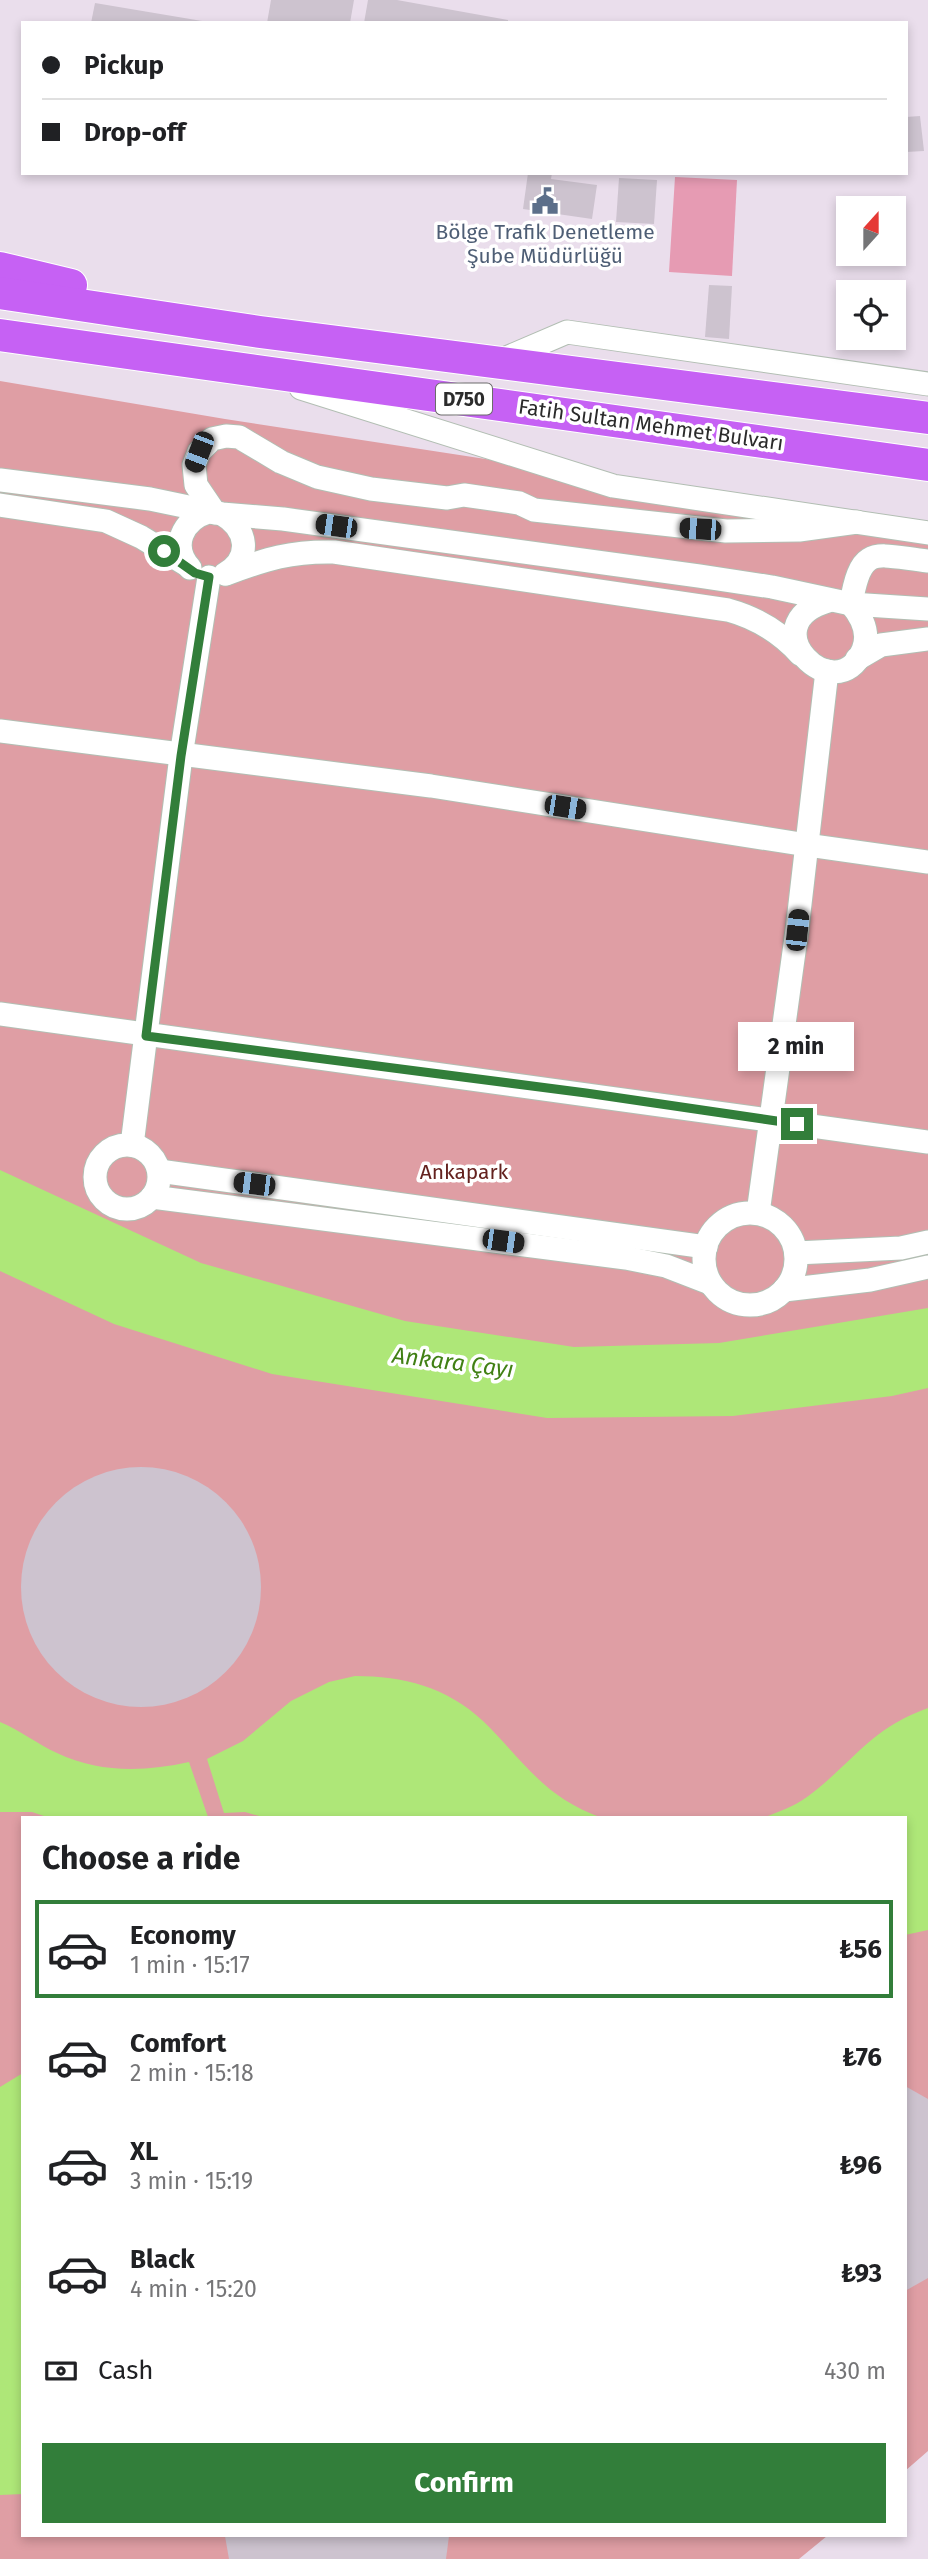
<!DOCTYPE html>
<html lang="en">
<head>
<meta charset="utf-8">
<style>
	body { margin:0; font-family:"Fira Sans",sans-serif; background:#f2f2f2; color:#202124; height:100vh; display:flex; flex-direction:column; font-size:26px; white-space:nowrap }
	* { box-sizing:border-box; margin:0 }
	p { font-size:23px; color:#757577 }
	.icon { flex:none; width:38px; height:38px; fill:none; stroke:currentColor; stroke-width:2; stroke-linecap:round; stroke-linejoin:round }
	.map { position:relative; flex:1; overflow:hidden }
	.sheet { position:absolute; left:21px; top:1816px; width:886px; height:721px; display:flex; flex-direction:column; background:#fff; border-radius:0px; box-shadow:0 4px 10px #0003 }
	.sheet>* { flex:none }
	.guide { position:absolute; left:21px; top:21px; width:887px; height:154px; border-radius:0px; box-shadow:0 4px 10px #0003; display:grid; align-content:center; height:154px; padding:0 21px; background:#fff }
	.needle { width:46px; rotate:21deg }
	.controls { position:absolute; left:836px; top:196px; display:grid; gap:14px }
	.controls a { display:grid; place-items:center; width:70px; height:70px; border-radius:0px; background:#fff; box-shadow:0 4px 10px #0003; font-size:35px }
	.end { position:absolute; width:32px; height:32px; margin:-16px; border:9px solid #327e3a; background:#fff; box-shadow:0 0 0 4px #fff }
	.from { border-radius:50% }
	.bubble { position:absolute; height:49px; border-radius:0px; background:#fff; box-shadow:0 4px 10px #0003; font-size:23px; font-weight:700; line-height:49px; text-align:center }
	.car { position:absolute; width:21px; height:42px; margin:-21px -10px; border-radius:9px; box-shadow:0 0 5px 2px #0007; background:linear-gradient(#222 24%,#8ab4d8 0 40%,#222 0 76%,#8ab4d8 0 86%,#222 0) }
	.guide b { display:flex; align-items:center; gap:24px; height:66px; font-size:26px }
	.guide b+b { border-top:2px solid #e0e0e0 }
	.guide i { width:18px; height:18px; background:#202124 }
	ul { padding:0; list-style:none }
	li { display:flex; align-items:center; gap:21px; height:98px; margin:0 14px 10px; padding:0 7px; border:4px solid transparent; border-radius:0px }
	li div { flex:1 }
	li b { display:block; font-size:26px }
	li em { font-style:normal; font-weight:700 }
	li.selected { border-color:#327e3a }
	li>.icon { width:63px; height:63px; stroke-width:1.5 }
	h2 { padding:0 21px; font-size:32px; line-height:84px }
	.pay { display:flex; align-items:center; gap:18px; height:77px; padding:0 21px; font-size:26px }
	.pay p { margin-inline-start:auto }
	.button { display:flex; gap:14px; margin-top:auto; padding:14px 21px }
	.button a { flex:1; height:80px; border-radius:0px; background:#327e3a; color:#fff; font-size:28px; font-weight:700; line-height:80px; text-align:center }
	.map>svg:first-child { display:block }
	.green { fill:#df9ea4 }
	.pitch { fill:#e69bb3 }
	.water { fill:#aee778 }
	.building { fill:#cdc3cf }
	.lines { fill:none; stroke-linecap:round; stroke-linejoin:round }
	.minor-casing { stroke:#b2beb3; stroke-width:25 }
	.highway-casing { stroke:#fff; stroke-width:34 }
	.minor { stroke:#fff; stroke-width:23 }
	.highway { stroke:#c661f4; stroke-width:32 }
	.route { stroke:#327e3a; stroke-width:9 }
	.labels { text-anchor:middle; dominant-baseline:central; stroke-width:7; stroke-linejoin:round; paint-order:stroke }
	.shield { fill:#fff; stroke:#6b6b6b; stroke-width:2 }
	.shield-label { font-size:19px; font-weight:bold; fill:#2b2b2b }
	.service-label { font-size:21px; fill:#4e5e75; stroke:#fff }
	.street-label { font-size:21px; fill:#2b2b2b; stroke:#fff }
	.park-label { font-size:21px; fill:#64221f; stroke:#fff }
	.water-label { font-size:23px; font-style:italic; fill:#418015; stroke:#fff }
</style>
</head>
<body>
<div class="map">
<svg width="928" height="2559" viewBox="0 0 928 2559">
	<rect width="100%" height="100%" fill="#eadeec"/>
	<path class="green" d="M0 381 225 419 928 527V2451L905 2471V1818H23V2536H827L799 2559H0Z"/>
	<path class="pitch" d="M675 177 737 180 732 276 669 272Z"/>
	<g class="water">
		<path d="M0 1170 201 1263 405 1321 574 1347 719 1343 928 1308V1388L892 1396 733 1416 547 1418 272 1374 114 1324 0 1271Z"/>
		<path d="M355 1676C403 1676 447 1687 483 1721 525 1762 542 1796 602 1818H266L245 1812 224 1813 207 1759 243 1741 291 1701 329 1682Z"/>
		<path d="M928 1708V1930L905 1935V1818H763C778 1812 793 1807 807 1797 853 1763 869 1729 928 1708Z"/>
		<path d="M0 1722C20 1730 37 1744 57 1753 99 1773 144 1772 189 1762L208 1817 50 1818 32 1812H0Z"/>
		<path d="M23 2073V2494L0 2495V2087Z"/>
	</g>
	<g class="building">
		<path d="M271 0H354L350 23H267Z"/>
		<path d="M368 0H397L508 20V23H364Z"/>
		<path d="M95 3 202 21V23H91Z"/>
		<path d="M920 116 924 151 906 152V117Z"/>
		<path d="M528 173H552L551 179 597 185 592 219 523 209Z"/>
		<path d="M619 178 657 180 654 224 616 222Z"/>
		<path d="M709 285 732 286 729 339 705 337Z"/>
		<circle cx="141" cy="1587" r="120"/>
		<path d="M905 2086 928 2099V2278L905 2291Z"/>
		<path d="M225 2536H449L446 2559H229Z"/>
	</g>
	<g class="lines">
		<defs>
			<g id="minor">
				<path d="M497 362 567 332 928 384"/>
				<path d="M301 388 613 486 928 533"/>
				<path d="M0 480 150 499 222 514 283 519 699 576 772 587 851 604 928 609"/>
				<path d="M0 505 106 521 141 537 187 565"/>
				<path d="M215 513 196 485 194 465 199 452 212 439 226 436 239 437 281 462 317 477 371 489 447 498 464 495 519 503 534 510 726 531 799 530 857 522"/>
				<path d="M222 514C248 529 252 558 225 574"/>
				<path d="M190 568C170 546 183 520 208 512"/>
				<path d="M226 574C266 559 291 551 334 552L728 610C757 618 780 632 800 654"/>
				<path d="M828 601C748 625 836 712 863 650 870 633 862 617 851 604 861 543 875 555 928 561"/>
				<path d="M857 659 881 645 928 639"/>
				<path d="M0 731 431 786 807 845 928 862"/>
				<path d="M0 1014 928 1142"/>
				<circle cx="127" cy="1177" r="32"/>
				<path d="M132 1145 181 756 209 577"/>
				<path d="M159 1171 706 1247"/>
				<path d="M152 1197 626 1258 666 1266 710 1283"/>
				<circle cx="750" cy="1259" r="46"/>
				<path d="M758 1213 797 930 827 671"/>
				<path d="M796 1253 901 1248 928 1242"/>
				<path d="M784 1290 870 1280 928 1267"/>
			</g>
			<g id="highway">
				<path d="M0 268 71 285"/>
				<path d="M0 293 260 332 928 418"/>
				<path d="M0 335 928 465"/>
			</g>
		</defs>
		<use href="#minor" class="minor-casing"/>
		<use href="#highway" class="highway-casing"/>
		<use href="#minor" class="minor"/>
		<use href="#highway" class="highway"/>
	</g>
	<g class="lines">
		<path class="route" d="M164 551 195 573 209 577 181 756 146 1036 586 1093 797 1124"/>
	</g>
	<defs>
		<symbol id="civic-bare" viewBox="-9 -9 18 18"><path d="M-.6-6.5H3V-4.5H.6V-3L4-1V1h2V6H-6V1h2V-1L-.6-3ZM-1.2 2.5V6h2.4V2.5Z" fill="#5c6f8a" stroke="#fff" stroke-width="2.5" paint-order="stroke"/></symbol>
	</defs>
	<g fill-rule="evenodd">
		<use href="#civic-bare" x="526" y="182" width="38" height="38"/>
	</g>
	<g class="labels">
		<rect class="shield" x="436" y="383.5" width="56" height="31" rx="5"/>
		<g class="shield-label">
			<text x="464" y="399">D750</text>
		</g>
		<g class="service-label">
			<text x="545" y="232">Bölge Trafik Denetleme<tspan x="545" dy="24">Şube Müdürlüğü</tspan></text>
		</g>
		<g class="street-label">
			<text transform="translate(651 425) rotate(8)">Fatih Sultan Mehmet Bulvarı</text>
		</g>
		<g class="park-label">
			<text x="464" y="1172">Ankapark</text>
		</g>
		<g class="water-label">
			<text transform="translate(453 1362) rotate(7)">Ankara Çayı</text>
		</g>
	</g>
</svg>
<div class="controls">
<a><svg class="needle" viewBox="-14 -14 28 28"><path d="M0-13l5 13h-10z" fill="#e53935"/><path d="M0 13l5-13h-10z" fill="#757577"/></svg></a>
<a><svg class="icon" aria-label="locate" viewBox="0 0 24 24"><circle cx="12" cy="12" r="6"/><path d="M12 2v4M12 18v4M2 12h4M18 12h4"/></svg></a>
</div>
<i class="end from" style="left:164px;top:551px"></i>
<i class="end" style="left:797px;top:1124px"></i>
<div class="bubble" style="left:738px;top:1022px;width:116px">2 min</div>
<i class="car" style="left:199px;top:452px;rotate:201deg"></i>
<i class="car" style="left:336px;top:526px;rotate:278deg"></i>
<i class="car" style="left:700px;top:529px;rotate:274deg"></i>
<i class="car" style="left:565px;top:807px;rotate:99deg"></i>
<i class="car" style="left:797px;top:930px;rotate:6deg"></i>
<i class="car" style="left:254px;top:1184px;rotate:277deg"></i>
<i class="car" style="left:503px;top:1241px;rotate:98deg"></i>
<div class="guide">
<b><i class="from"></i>Pickup</b>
<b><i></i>Drop-off</b>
</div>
<section class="sheet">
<h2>Choose a ride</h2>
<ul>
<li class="selected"><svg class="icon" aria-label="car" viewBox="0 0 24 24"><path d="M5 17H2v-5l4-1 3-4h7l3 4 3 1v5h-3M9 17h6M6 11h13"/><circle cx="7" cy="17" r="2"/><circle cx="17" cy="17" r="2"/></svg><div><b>Economy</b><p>1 min · 15:17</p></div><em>₺56</em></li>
<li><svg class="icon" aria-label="car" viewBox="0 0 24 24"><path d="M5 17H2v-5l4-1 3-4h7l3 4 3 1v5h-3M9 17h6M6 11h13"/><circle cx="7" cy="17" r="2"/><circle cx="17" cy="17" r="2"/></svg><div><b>Comfort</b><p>2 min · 15:18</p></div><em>₺76</em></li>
<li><svg class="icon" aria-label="car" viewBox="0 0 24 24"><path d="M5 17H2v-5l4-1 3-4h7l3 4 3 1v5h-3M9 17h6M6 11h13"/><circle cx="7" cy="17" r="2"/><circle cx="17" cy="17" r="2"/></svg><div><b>XL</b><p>3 min · 15:19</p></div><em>₺96</em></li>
<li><svg class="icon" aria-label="car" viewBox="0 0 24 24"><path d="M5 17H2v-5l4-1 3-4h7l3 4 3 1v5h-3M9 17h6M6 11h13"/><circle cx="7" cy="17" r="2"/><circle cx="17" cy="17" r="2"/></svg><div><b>Black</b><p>4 min · 15:20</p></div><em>₺93</em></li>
</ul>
<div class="pay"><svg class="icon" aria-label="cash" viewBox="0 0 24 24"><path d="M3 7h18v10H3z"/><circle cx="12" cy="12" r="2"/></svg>Cash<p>430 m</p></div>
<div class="button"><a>Confirm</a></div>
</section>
</div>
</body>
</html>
